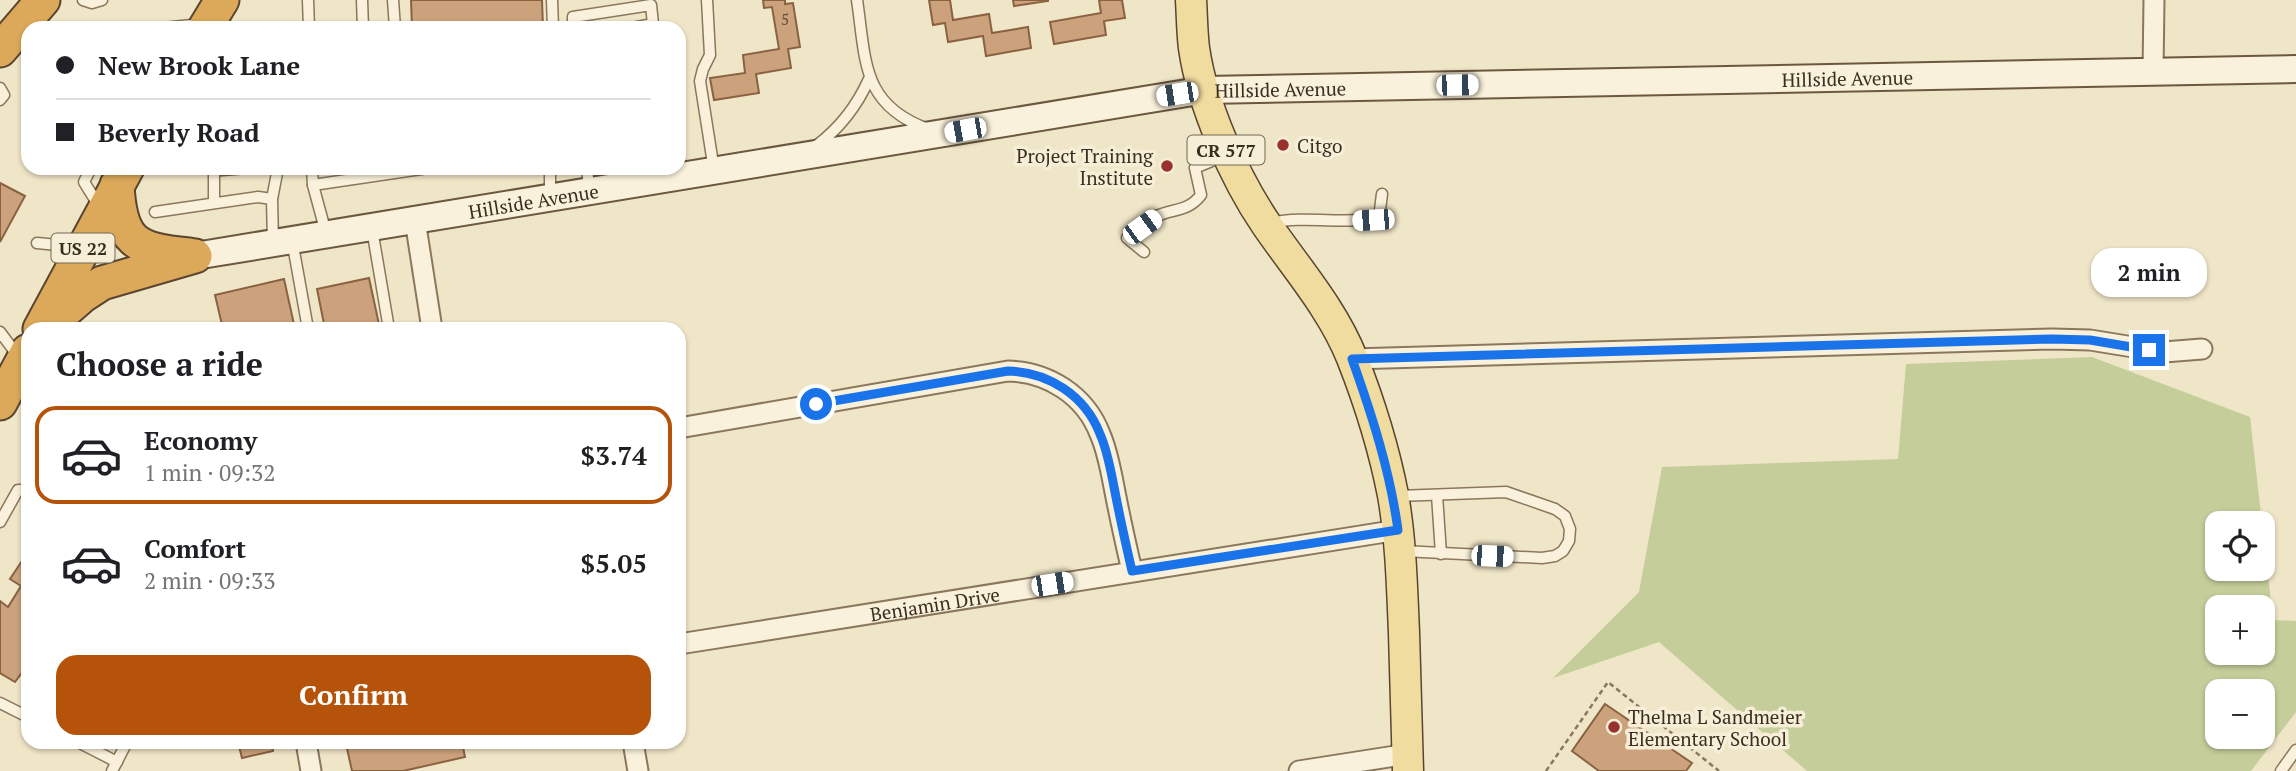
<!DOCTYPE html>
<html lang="en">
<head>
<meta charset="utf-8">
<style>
	body { margin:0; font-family:"PT Serif",serif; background:#f6f6f6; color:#202124; height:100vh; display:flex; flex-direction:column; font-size:26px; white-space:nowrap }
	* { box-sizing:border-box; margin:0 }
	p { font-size:23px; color:#757577 }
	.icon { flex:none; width:38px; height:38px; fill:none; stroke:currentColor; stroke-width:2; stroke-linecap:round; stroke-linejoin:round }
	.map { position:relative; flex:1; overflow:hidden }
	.panel { position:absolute; left:21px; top:322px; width:665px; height:427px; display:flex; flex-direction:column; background:#fff; border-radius:21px; box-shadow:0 2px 5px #0004 }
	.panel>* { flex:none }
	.hud { position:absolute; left:21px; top:21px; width:665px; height:154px; border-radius:21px; box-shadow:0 2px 5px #0004; display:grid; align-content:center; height:154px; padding:0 35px; background:#fff }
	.fabs { position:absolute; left:2205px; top:511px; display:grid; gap:14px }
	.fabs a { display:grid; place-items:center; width:70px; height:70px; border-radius:14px; background:#fff; box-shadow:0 2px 5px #0004; font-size:35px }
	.end { position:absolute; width:32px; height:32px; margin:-16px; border:9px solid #1a73e8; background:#fff; box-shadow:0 0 0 4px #fff }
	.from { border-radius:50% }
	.bubble { position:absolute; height:49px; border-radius:21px; background:#fff; box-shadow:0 2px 5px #0004; font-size:23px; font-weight:600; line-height:49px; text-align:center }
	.car { position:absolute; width:21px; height:42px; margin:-21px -10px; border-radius:9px; box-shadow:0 0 5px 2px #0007; background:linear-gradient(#fff 24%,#345 0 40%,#fff 0 76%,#345 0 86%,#fff 0) }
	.hud b { display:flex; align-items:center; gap:24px; height:66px; font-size:26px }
	.hud b+b { border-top:2px solid #e0e0e0 }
	.hud i { width:18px; height:18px; background:#202124 }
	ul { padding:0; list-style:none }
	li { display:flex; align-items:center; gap:21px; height:98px; margin:0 14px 10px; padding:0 21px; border:4px solid transparent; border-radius:21px }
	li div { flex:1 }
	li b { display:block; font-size:26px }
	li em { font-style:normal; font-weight:600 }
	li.selected { border-color:#b45309 }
	li>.icon { width:63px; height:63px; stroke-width:1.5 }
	h2 { padding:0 35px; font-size:32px; line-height:84px }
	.action { display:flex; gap:14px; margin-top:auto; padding:14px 35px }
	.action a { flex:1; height:80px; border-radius:21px; background:#b45309; color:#fff; font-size:28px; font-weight:600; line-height:80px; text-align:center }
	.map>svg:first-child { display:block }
	.green { fill:#c5cd9b; fill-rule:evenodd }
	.building { fill:#cca27d; stroke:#8a6242; stroke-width:2 }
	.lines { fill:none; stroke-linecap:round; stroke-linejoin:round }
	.lane-casing { stroke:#8b775c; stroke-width:13 }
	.street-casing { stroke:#8b775c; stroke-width:23 }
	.secondary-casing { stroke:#6c583f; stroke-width:30 }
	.primary-casing { stroke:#594530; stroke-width:33 }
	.highway-casing { stroke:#594530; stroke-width:37 }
	.path { stroke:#8b775c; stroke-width:2.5; stroke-dasharray:5 3.5; stroke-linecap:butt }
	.lane { stroke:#f9f1db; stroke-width:10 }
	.street { stroke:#f9f1db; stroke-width:19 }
	.secondary { stroke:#f9f1db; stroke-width:26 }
	.primary { stroke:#f1dca0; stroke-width:30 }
	.highway { stroke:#dca95a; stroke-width:33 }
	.route { stroke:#1a73e8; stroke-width:9 }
	.poi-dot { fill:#99312c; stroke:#f6eed7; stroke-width:2.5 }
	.labels { text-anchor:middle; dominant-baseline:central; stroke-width:7; stroke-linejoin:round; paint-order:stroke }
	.number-label { font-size:16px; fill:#5f4b37 }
	.shield { fill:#f6eed7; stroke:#736857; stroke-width:2 }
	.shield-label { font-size:18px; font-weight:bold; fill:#3b2e20 }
	.street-label { font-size:19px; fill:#3b2e20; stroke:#f6eed7 }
	.poi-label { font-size:19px; fill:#3b2e20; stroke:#f6eed7; text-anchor:start }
</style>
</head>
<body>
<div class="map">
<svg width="2296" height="771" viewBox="0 0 2296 771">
	<rect width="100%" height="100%" fill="#efe5c7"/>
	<path class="green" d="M2092 357 2250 417 2262 523H2217V569H2263V529L2273 620 2296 621V712L2251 771H1807L1659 642 1553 678 1639 592 1662 467 1898 459 1906 364ZM2217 607H2263V653H2217ZM2217 691H2263V737H2217Z"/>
	<g class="building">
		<path d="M411 0H542L543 28H412Z"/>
		<path d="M763 0H785V4L793 3 800 47 788 49 791 68 756 74 759 93 714 100 710 78 745 73 743 55 779 49 772 7 764 8Z"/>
		<path d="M929 0H950L953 20 989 14 992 33 1028 27 1031 48 986 56 983 36 948 42 945 23 933 25Z"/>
		<path d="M1013 0H1048V1L1014 6Z"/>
		<path d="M1099 0H1122L1125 18 1104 21 1106 35 1054 44 1050 22 1101 13Z"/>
		<path d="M218 168H265V172L218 176Z"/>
		<path d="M0 183 25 196 0 242Z"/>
		<path d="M369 278 380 329H325L317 289Z"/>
		<path d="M284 279 295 329H223L215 295Z"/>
		<path d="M28 552V679L21 674 15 682 0 673V601L8 607 21 586 10 579Z"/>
		<path d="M1605 704 1692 763 1686 771H1599L1572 751Z"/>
		<path d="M238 742H271L273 751 242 758Z"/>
		<path d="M355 742H462L465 757 403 771H352L346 744Z"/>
	</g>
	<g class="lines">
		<defs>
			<g id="lane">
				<path d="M83 0 92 3 102 0"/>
				<path d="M308 0 309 28"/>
				<path d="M362 0 363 28"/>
				<path d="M393 0 395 28"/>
				<path d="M552 0 553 28"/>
				<path d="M707 0 710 55 703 69 700 81 714 170"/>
				<path d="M857 0C866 60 861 105 928 129"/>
				<path d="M163 28 201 24"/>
				<path d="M573 28V17L651 5 653 24 632 28"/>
				<path d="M0 88 4 95 0 100"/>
				<path d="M816 146C840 128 857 106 869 79"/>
				<path d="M91 168 84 182 99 206"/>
				<path d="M214 168V202"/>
				<path d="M312 168 313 185 326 233"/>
				<path d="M550 168V195"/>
				<path d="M587 168 589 188"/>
				<path d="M313 185 428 168"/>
				<path d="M272 199 278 168"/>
				<path d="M155 212 258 197 272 199 273 242"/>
				<path d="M1270 223C1307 215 1343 225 1379 218L1382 194"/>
				<path d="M372 229 389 329"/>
				<path d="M292 240 308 329"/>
				<path d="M37 243 78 247"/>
				<path d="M1144 252 1127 238C1136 231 1145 223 1155 217 1172 208 1187 213 1201 195L1195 168 1224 156"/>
				<path d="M0 332 18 356"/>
				<path d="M1437 495 1441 554"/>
				<path d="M1397 496 1506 492 1555 509 1565 516 1570 529 1569 541 1563 551 1555 556 1542 558 1403 551"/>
				<path d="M0 522 18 490H28"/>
				<path d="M0 703 28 717"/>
				<path d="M78 742 117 762"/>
				<path d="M112 771 127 742"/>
				<path d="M2281 771 2296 750"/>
			</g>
			<g id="street">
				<path d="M2153 73 2154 0"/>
				<path d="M415 220 432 329"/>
				<path d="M1352 359 2052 339 2090 340 2164 352 2202 349"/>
				<path d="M679 428 1008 371C1048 372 1085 395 1100 434 1108 452 1111 472 1115 492 1120 518 1126 545 1132 571"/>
				<path id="s1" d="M679 644 1398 530"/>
				<path d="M306 742 311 771"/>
				<path d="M633 742 638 771"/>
				<path d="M1299 771 1408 754"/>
			</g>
			<g id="secondary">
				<path id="s2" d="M195 256 1205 90 2296 69"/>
			</g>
			<path id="primary" d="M1191 0C1192 16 1192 32 1194 48 1202 104 1234 177 1266 224 1296 268 1332 308 1352 358 1369 401 1384 449 1393 495 1401 541 1402 587 1404 633 1405 679 1407 725 1408 771"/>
			<g id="highway">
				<path d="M205 28 222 0"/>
				<path d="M0 50 43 0"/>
				<path d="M117 185C120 242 135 250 189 255"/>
				<path d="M51 323 82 296 102 283 195 256"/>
				<path d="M40 329 127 168"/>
				<path d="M0 403 28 351"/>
			</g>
		</defs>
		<use href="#lane" class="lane-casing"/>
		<use href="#street" class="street-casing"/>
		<use href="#secondary" class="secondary-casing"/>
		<use href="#primary" class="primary-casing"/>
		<use href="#highway" class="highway-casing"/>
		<path class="path" d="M1546 771 1608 682 1719 771"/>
		<use href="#lane" class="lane"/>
		<use href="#street" class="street"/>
		<use href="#secondary" class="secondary"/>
		<use href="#primary" class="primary"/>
		<use href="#highway" class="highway"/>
	</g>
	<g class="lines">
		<path class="route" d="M816 404 1008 371C1048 372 1085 395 1100 434 1108 452 1111 472 1115 492 1120 518 1126 545 1132 571L1398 530C1390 471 1372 415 1352 359L2052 339 2090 340 2149 350"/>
	</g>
	<g class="poi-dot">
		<circle cx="1283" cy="145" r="7"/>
		<circle cx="1167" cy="166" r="7"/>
		<circle cx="1614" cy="727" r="7"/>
	</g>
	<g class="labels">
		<g class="number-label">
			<text x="785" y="19">5</text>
		</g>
		<g class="shield">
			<rect x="1187.5" y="135.5" width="77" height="29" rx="5"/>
			<rect x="51.5" y="233.5" width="63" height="29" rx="5"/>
		</g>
		<g class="shield-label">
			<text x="1226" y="150">CR 577</text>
			<text x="83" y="248">US 22</text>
		</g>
		<g class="street-label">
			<text stroke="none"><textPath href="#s2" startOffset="1666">Hillside Avenue</textPath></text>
			<text stroke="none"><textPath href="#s2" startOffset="1099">Hillside Avenue</textPath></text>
			<text stroke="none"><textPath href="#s2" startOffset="343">Hillside Avenue</textPath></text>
			<text stroke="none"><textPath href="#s1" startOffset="259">Benjamin Drive</textPath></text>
		</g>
		<g class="poi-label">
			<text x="1297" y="145">Citgo</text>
			<text x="1153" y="155" text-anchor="end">Project Training<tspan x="1153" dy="22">Institute</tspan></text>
			<text x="1628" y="716">Thelma L Sandmeier<tspan x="1628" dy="22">Elementary School</tspan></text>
		</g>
	</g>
</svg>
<div class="fabs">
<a><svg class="icon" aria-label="locate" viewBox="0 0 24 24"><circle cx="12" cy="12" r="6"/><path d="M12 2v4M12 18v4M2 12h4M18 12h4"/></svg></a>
<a>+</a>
<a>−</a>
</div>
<i class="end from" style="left:816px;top:404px"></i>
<i class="end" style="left:2149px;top:350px"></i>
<div class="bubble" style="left:2091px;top:248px;width:116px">2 min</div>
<i class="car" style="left:1457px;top:85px;rotate:89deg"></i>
<i class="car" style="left:1177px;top:94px;rotate:261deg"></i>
<i class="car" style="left:965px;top:130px;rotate:260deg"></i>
<i class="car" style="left:1373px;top:220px;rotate:267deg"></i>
<i class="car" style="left:1142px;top:227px;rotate:54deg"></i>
<i class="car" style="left:1492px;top:556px;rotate:92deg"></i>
<i class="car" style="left:1052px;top:584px;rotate:81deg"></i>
<div class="hud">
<b><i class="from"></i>New Brook Lane</b>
<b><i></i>Beverly Road</b>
</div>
<section class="panel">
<h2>Choose a ride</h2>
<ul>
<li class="selected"><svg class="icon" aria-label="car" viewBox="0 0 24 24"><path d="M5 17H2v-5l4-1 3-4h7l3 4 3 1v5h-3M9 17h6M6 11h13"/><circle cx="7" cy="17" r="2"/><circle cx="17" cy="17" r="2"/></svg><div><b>Economy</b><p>1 min · 09:32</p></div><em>$3.74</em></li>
<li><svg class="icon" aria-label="car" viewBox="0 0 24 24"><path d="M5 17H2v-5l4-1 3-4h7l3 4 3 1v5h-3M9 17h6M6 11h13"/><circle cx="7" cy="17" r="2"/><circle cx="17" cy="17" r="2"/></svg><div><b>Comfort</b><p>2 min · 09:33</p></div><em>$5.05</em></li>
</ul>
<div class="action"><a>Confirm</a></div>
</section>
</div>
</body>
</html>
